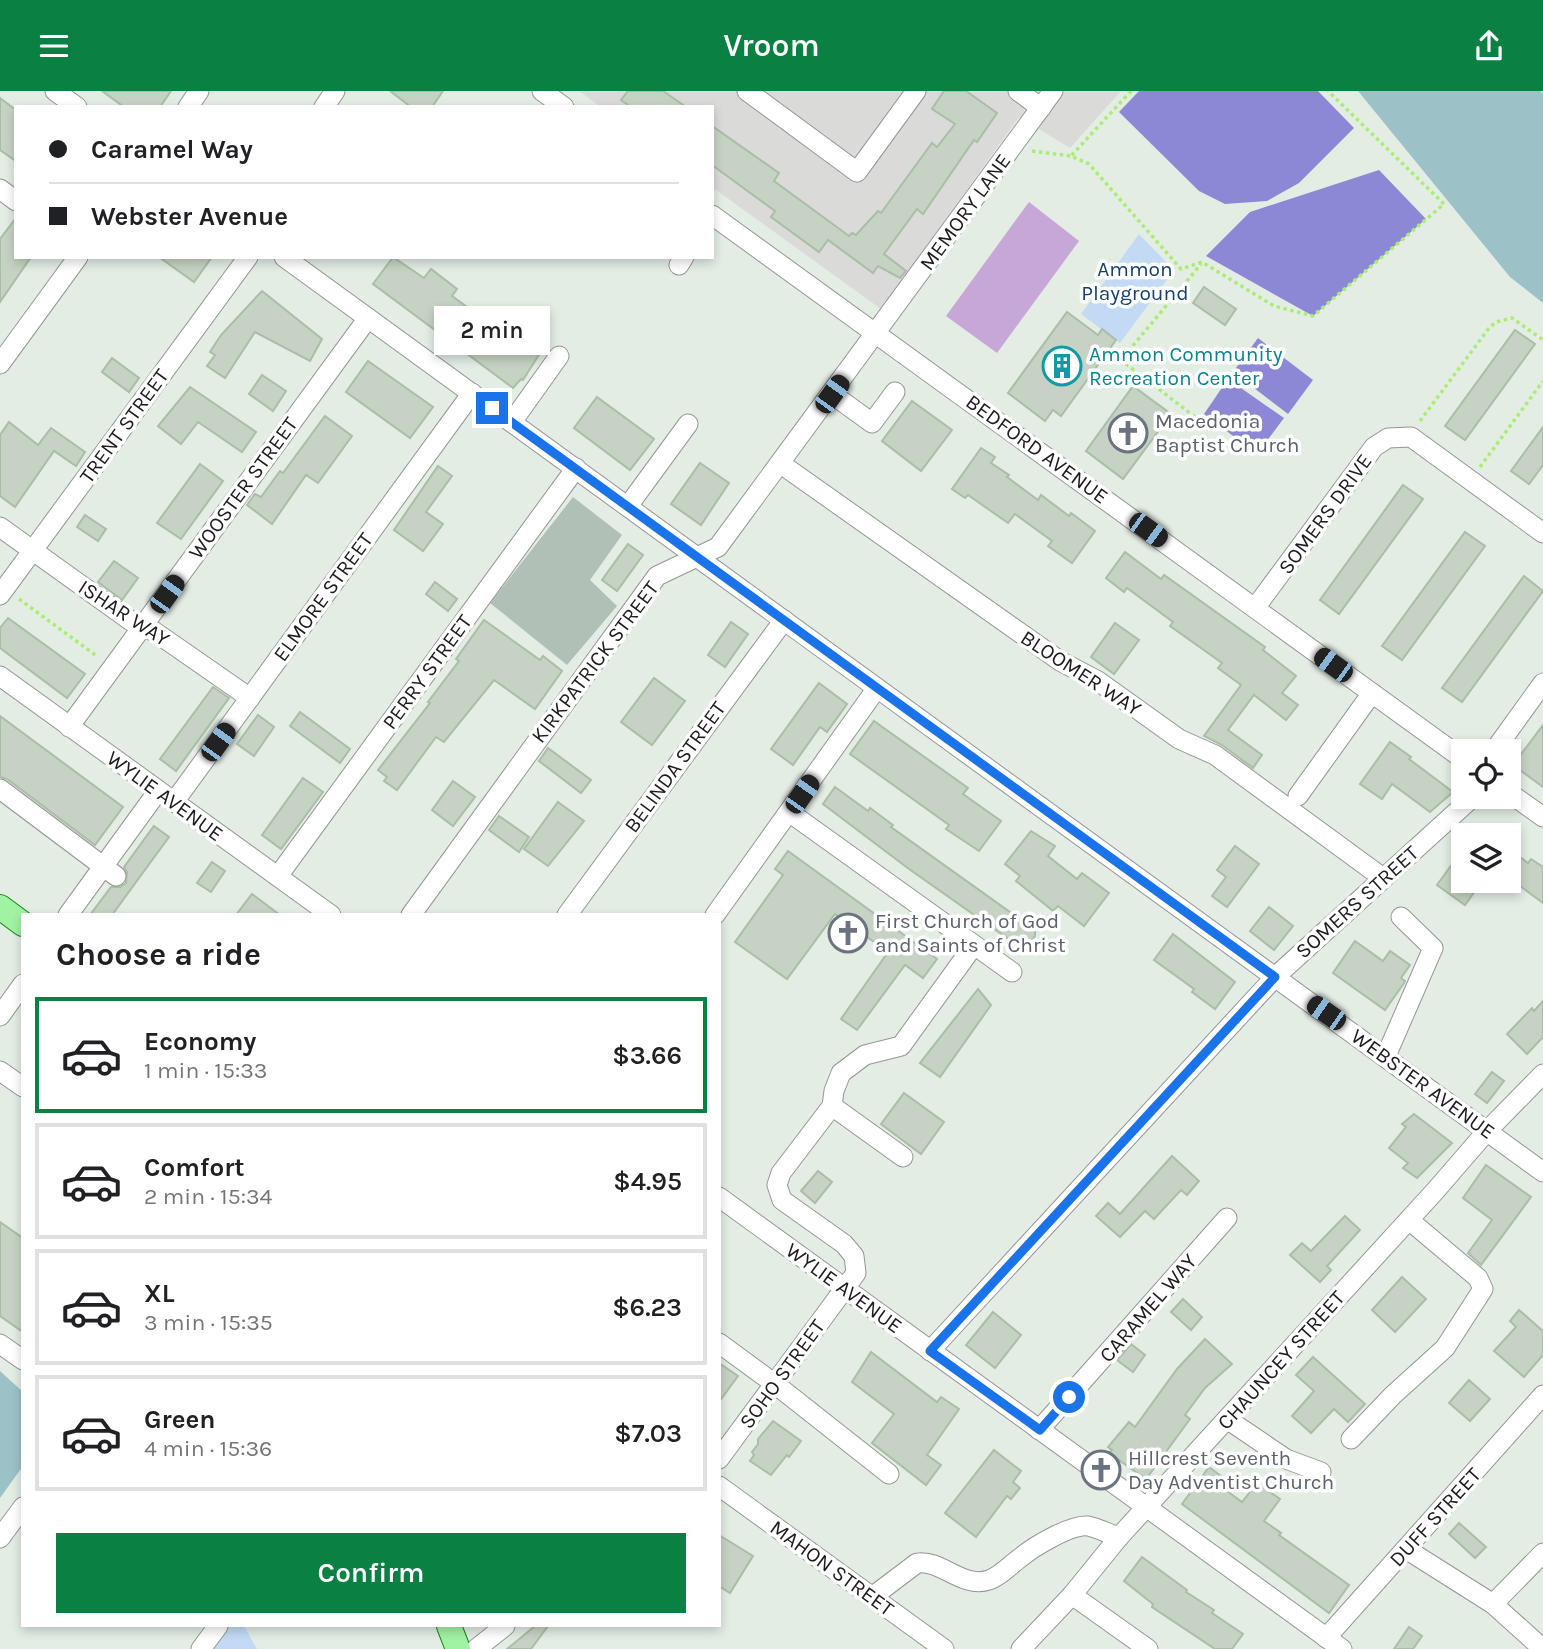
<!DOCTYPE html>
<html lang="en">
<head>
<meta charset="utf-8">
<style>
	body { margin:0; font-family:Karla,sans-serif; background:#f2f2f2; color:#202124; height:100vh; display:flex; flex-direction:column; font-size:26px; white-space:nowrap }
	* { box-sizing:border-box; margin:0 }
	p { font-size:23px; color:#757577 }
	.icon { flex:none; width:38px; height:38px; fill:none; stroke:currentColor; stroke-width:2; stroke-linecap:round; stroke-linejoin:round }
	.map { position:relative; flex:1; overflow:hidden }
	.sheet { position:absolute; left:21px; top:822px; width:700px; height:714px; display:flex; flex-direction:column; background:#fff; border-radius:0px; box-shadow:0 4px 10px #0003 }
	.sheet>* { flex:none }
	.guide { position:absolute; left:14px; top:14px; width:700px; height:154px; border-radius:0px; box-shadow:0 4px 10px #0003; display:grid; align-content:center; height:154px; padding:0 35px; background:#fff }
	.tools { position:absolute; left:1451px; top:648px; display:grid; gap:14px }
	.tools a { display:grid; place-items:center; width:70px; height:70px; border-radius:0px; background:#fff; box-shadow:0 4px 10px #0003; font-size:35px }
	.end { position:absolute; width:32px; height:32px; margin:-16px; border:9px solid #1a73e8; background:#fff; box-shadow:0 0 0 4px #fff }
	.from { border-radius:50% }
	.bubble { position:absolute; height:49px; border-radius:0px; background:#fff; box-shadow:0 4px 10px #0003; font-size:23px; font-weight:600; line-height:49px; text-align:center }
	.car { position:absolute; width:21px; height:42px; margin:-21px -10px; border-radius:9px; box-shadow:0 0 5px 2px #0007; background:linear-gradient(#222 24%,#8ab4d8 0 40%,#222 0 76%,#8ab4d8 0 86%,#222 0) }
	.guide b { display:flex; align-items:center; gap:24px; height:66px; font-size:26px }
	.guide b+b { border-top:2px solid #e0e0e0 }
	.guide i { width:18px; height:18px; background:#202124 }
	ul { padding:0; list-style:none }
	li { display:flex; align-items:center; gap:21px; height:116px; margin:0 14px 10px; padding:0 21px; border:4px solid #e0e0e0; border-radius:0px }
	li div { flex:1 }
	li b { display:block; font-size:26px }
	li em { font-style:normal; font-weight:600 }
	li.selected { border-color:#0b8043 }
	li>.icon { width:63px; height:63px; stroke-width:1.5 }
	h2 { padding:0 35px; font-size:32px; line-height:84px }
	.button { display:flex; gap:14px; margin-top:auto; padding:14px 35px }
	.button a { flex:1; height:80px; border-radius:0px; background:#0b8043; color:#fff; font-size:28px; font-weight:600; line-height:80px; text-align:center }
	header { display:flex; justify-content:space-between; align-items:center; height:91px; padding:0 35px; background:#0b8043; color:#fff; font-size:32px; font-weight:600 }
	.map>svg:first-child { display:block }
	.residential { fill:#dadad9 }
	.construction { fill:#b0c0b7 }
	.forest { fill:#9cc2c8 }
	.park { fill:#c3daf4 }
	.pitch { fill:#8c88d5 }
	.water { fill:#c7a7d7 }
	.building { fill:#c6d3c4; stroke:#aabda7; stroke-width:2 }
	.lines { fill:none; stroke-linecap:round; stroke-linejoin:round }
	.minor-casing { stroke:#969696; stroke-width:21 }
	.major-casing { stroke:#0e871b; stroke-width:26 }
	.path { stroke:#abec75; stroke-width:3.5; stroke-dasharray:3.5 3.5; stroke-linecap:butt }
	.minor { stroke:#fff; stroke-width:19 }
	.major { stroke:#a2f2a3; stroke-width:24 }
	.route { stroke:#1a73e8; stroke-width:9 }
	.labels { text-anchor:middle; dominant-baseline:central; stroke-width:7; stroke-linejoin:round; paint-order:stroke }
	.street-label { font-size:21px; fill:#1c1c1c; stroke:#fff }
	.park-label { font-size:21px; fill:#15406f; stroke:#fff }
	.culture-label { font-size:21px; fill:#0d838f; stroke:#fff; text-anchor:start }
	.worship-label { font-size:21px; fill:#5b616d; stroke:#fff; text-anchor:start }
</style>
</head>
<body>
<header><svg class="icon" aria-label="menu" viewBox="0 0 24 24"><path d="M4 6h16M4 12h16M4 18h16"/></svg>Vroom<svg class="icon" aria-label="share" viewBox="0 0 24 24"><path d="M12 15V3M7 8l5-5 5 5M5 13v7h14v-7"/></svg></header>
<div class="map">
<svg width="1543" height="1558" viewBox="0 0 1543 1558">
	<rect width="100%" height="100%" fill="#e3ede4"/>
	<path class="residential" d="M579 0H1121L1070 57 1019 26 881 218 712 96V16H601Z"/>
	<path class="construction" d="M573 406 622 444 590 489 617 515 567 574 490 512Z"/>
	<g class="forest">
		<path d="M1358 0H1541L1543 3V212L1510 186Z"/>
		<path d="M0 1280 23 1301V1375L0 1407Z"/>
	</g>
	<g class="park">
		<path d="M1139 143 1168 173V187L1120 252 1081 223Z"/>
		<path d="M229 1535H244L257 1558H213Z"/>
	</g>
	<g class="pitch">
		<path d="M1139 0H1318L1354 37 1299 92 1267 110 1225 113 1199 100 1119 21Z"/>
		<path d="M1379 79 1426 128 1313 225 1206 165 1250 121Z"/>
		<path d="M1258 247 1313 289 1288 323 1233 281Z"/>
		<path d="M1228 288 1284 327 1257 363 1204 323Z"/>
	</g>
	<path class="water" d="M1029 111 1079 150 997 262 946 225Z"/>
	<g class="building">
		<path d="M102 0H171L160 16H124Z"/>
		<path d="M390 0H443L432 16H411Z"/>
		<path d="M628 0H663L686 16H631L621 9Z"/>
		<path d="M944 0H966L997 22 977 51 974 49 923 123 917 118 884 163 906 180 900 187 878 175 873 182 828 149 819 161 771 126 775 120 712 74V35L779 82 774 90 849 145 852 142 856 144 878 120 881 122 932 52 937 56 955 33 932 18Z"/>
		<path d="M0 7 16 19V70L0 59Z"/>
		<path d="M16 127V166H31L0 211V148Z"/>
		<path d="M159 166H212L194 191Z"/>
		<path d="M393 166 424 187 431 178 457 198 452 205 517 252 523 244 542 259 523 289 521 288 513 297 373 193Z"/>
		<path d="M1204 196 1236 218 1225 234 1193 212Z"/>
		<path d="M262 200 322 248 310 270 255 241 225 287 207 275 215 264 210 261 221 244Z"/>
		<path d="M1067 221 1098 244 1102 238 1116 249 1061 325 1053 319 1045 330 1008 302Z"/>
		<path d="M1515 239 1535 253 1465 349 1445 335Z"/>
		<path d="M112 267 139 287 129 301 102 281Z"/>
		<path d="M368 270 433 316 410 347 346 301Z"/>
		<path d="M262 284 286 300 273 320 249 303Z"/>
		<path d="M1133 295 1171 323 1123 388 1086 360Z"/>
		<path d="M190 296 256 341 242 361 198 331 181 353 158 335Z"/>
		<path d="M597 306 654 348 630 379 574 337Z"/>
		<path d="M912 310 952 339 921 380 882 350Z"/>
		<path d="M325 325 352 345 318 392 306 384 272 433 247 414 255 403 261 406 280 380 283 382Z"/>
		<path d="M9 331 38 354 51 337 85 361 76 375 54 360 15 416 0 405V344Z"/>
		<path d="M1543 336V374L1529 393 1511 380Z"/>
		<path d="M981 357 995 366 991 372 1009 384 1007 386 1038 409 1041 404 1069 425 1071 422 1095 440 1072 472 1048 455 1052 450 1015 423 1008 432 968 404 965 407 952 398Z"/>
		<path d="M700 372 729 392 701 434 671 413Z"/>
		<path d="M200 373 223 390 181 448 157 432Z"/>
		<path d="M438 375 452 385 426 421 443 433 423 460 394 439Z"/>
		<path d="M1403 394 1423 408 1339 523 1320 509Z"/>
		<path d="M85 424 106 438 98 450 77 436Z"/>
		<path d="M1465 441 1485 455 1402 569 1382 555Z"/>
		<path d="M628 453 643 464 617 500 602 489Z"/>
		<path d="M1125 461 1161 488 1164 484 1265 556 1263 559 1296 585 1282 602 1298 614 1286 629 1254 604 1228 639 1262 664 1253 677 1222 654 1204 645 1241 594 1218 577 1222 572 1170 535 1173 531 1127 497 1124 501 1106 487Z"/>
		<path d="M114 470 138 487 122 509 98 491Z"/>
		<path d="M1524 485 1543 500 1462 611 1442 597Z"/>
		<path d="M435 491 457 508 448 520 426 503Z"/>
		<path d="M8 527 85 583 67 607 0 557V537Z"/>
		<path d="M484 529 540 569 543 565 562 580 535 618 494 589 444 651 436 646 397 699 384 690 387 686 378 679 430 612 428 611 459 570 456 568Z"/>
		<path d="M731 531 748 543 725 576 708 564Z"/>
		<path d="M1115 532 1139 549 1114 583 1091 566Z"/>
		<path d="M654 587 685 610 652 654 621 631Z"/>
		<path d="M819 592 847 613 827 641 820 636 793 674 771 658Z"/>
		<path d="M213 596 229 607 176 680 160 668Z"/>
		<path d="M300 621 350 658 340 672 290 635Z"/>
		<path d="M258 624 274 636 254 665 237 653Z"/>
		<path d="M0 625 123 716 95 754 7 688 0 686Z"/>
		<path d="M874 630 968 697 963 703 1001 730 979 760 946 738 949 734 850 663Z"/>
		<path d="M1543 634V696L1513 674Z"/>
		<path d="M1390 651 1411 666 1409 668 1453 701 1430 721 1392 693 1382 708 1360 693Z"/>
		<path d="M548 657 591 689 581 702 539 670Z"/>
		<path d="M303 687 323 701 281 758 262 744Z"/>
		<path d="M453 690 475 706 453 735 432 719Z"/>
		<path d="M835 696 868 720 870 717 893 734 891 736 1035 839V845L1024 859 909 778 823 713Z"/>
		<path d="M558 711 584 730 548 775 524 758Z"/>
		<path d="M499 725 529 746 519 761 489 739Z"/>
		<path d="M154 735 169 746 112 824H90L111 796H120L126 792 127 781 124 776Z"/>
		<path d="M1031 740 1055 755 1048 765 1077 788 1082 782 1109 802 1084 835 1058 815 1053 820 1016 790 1020 785 1005 773Z"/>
		<path d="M1235 755 1259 773 1227 816 1212 805 1226 786 1217 779Z"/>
		<path d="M1508 757 1528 772 1531 768 1543 776V812L1508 786Z"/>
		<path d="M1463 758V789H1483L1465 814 1437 794Z"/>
		<path d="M788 760 937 868 923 887 905 874 857 939 841 928 888 861 835 823 787 888 735 851 783 784 775 778Z"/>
		<path d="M212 771 225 780 211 801 197 792Z"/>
		<path d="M252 803 280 824H236Z"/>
		<path d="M1269 816 1293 835 1274 859 1250 840Z"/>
		<path d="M1173 843 1235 891 1215 918 1192 901 1194 898 1154 869Z"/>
		<path d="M1355 850 1383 870 1390 860 1410 874 1401 887 1405 890 1404 892 1385 919 1333 882Z"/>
		<path d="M978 898 991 914 940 986 920 972Z"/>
		<path d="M1543 910V946L1527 963 1507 943 1532 917 1534 920Z"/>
		<path d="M1492 981 1504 990 1487 1012 1475 1003Z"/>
		<path d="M904 1002 944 1031 921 1063 881 1033Z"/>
		<path d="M1414 1023 1452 1052 1417 1087 1403 1077 1408 1072 1389 1057 1406 1036 1402 1033Z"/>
		<path d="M1172 1065 1199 1090 1187 1104 1181 1099 1154 1128 1145 1120 1120 1146 1096 1125 1108 1112 1120 1123Z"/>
		<path d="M1486 1074 1531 1106 1481 1174 1468 1162 1492 1129 1463 1107Z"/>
		<path d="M818 1080 832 1091 815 1112 801 1100Z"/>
		<path d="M1345 1125 1360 1139 1327 1175 1331 1179 1320 1191 1290 1164 1302 1152 1311 1160Z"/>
		<path d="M0 1131 23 1147V1241L0 1225Z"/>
		<path d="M1402 1186 1426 1208 1395 1241 1372 1219Z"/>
		<path d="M1183 1208 1202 1226 1191 1239 1171 1221Z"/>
		<path d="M1519 1219 1543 1240V1264L1524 1286 1494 1260 1516 1236 1510 1230Z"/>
		<path d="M993 1221 1021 1244 995 1277 966 1254Z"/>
		<path d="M1205 1248 1232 1273 1205 1297 1185 1324 1190 1328 1146 1388 1109 1362 1112 1359 1108 1356 1129 1331 1135 1336 1177 1278Z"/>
		<path d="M1131 1253 1145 1264 1133 1281 1117 1269Z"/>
		<path d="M871 1261 937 1311 941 1306 959 1318 927 1364 941 1374 926 1394 872 1352 894 1323 852 1291Z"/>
		<path d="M1313 1266 1365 1313 1348 1331 1334 1318 1311 1342 1292 1325 1314 1300 1296 1284Z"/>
		<path d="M719 1272 738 1285 719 1311Z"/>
		<path d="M1469 1289 1490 1308 1470 1330 1449 1312Z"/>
		<path d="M773 1330 801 1350 789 1366 787 1364 771 1384 750 1370 754 1364 752 1361 758 1353V1348Z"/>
		<path d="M994 1359 1021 1380 1013 1391 1020 1397 1011 1408 1007 1405 976 1446 945 1422Z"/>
		<path d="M1209 1376 1221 1385 1216 1392 1242 1411 1257 1392 1280 1408 1264 1430 1281 1442 1279 1444 1349 1494 1329 1522 1182 1413Z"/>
		<path d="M1459 1432 1486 1456 1475 1467 1449 1443Z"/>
		<path d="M719 1444 753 1465 730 1502 719 1495Z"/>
		<path d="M1142 1466 1187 1499 1186 1501 1214 1519 1212 1522 1243 1543 1232 1558H1215L1152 1516 1153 1513 1124 1490Z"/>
		<path d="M535 1535H548L531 1558H507Z"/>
		<path d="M1409 1536 1422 1545 1413 1558H1394Z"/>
	</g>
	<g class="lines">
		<defs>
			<g id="minor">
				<path d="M55 0 77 16"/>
				<path d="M542 0 564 16"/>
				<path d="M747 0 857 81 916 0"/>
				<path d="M1018 0 1041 17"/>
				<path d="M188 16 199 0"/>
				<path d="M324 16 335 0"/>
				<path d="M0 98 16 110"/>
				<path d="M712 124 1463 668"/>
				<path d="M284 166 1543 1081"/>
				<path d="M679 174 684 166"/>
				<path d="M0 273 78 166"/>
				<path d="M832 303 872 332 895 301"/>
				<path d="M512 331 559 265"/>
				<path d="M781 373 1060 570 1098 590 1179 648 1215 664 1383 787"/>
				<path d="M628 415 688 333"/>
				<path d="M0 436 131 530 155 541 250 607"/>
				<path d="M0 504 248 166"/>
				<path d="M1255 517 1374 356 1388 347 1411 346 1543 442"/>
				<path d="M0 585 331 824"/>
				<path d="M69 636 368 227"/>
				<path d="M1494 660 1543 592"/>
				<path d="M0 698 116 785"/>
				<path d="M1508 701 1543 726"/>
				<path d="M1298 705 1372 602"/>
				<path d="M174 711 472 302"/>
				<path d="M789 721 1012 881"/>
				<path d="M278 785 576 377"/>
				<path d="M68 824 158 700"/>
				<path d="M411 824 657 485 718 456 1053 0"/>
				<path d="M567 824 784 529"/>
				<path d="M715 824 877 597"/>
				<path d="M0 925 23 893"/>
				<path d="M1386 965 1433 857 1401 826"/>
				<path d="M0 980 23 996"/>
				<path d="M832 1015 903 1066"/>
				<path d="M719 1106 1342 1558"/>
				<path d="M719 1252 775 1293 889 1383"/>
				<path d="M0 1253 23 1269"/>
				<path d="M930 1260 1275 886 1474 705"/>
				<path d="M1227 1328 1286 1368 1321 1381"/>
				<path d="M1039 1339 1227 1127"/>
				<path d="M1351 1348 1393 1304 1445 1257 1483 1198 1478 1187 1409 1129"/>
				<path d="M719 1368 856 1182 854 1165 844 1153 782 1109 777 1094 781 1082 832 1015 834 1000 841 982 865 964 901 955 974 854"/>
				<path d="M719 1395 944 1558"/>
				<path d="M0 1447 23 1416"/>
				<path d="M1406 1458 1493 1513 1543 1558"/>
				<path d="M1072 1504 1148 1558"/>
				<path d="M872 1506 917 1472C941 1468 962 1498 989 1489 1001 1485 1010 1474 1020 1467 1033 1456 1071 1433 1088 1435 1098 1437 1109 1443 1119 1446"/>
				<path d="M1493 1513 1543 1462"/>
				<path d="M1326 1547 1543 1304"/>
				<path d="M201 1558 218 1535"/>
				<path d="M476 1558 505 1535"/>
				<path d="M1021 1558 1072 1504 1119 1446 1436 1099 1487 1040 1543 983"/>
			</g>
			<g id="major">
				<path d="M0 816 23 833"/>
				<path d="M449 1535 458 1558"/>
			</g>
		</defs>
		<use href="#minor" class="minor-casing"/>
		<use href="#major" class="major-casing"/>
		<g class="path">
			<path d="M1131 0 1071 65 1089 73 1181 178 1202 171 1274 215 1313 225 1444 113 1328 0"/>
			<path d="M1032 60 1071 65"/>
			<path d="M1195 326 1121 269 1201 173"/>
			<path d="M1420 330 1489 237 1496 231 1512 227 1543 249"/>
			<path d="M1480 376 1543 290"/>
			<path d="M19 508 98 566"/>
		</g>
		<use href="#minor" class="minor"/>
		<use href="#major" class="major"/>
	</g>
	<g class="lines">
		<path class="route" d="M492 317 1275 886 930 1260 1040 1339 1069 1306"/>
	</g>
	<defs>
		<symbol id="building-ring" viewBox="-11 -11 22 22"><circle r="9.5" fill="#fff" stroke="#0f9aa8" stroke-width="1.5"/><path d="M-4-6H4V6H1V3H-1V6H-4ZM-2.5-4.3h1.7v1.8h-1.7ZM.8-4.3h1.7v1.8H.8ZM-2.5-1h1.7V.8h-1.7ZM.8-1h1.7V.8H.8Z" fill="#0f9aa8"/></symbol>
		<symbol id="church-ring" viewBox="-11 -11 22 22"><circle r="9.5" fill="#fff" stroke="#6b7280" stroke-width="1.5"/><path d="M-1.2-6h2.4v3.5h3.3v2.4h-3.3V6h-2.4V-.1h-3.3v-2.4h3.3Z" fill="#6b7280"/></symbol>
	</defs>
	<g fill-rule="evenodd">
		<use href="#building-ring" x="1040" y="253" width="44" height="44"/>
		<use href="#church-ring" x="1106" y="320" width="44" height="44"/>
		<use href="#church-ring" x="826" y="820" width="44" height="44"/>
		<use href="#church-ring" x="1079" y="1357" width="44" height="44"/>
	</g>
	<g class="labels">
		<g class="street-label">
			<text transform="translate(965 121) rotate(-54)">MEMORY LANE</text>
			<text transform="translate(124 335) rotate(-54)">TRENT STREET</text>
			<text transform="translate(1037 358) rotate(36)">BEDFORD AVENUE</text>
			<text transform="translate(243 397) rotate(-54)">WOOSTER STREET</text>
			<text transform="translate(1325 423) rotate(-54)">SOMERS DRIVE</text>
			<text transform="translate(323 506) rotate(-54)">ELMORE STREET</text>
			<text transform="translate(124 522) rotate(33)">ISHAR WAY</text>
			<text transform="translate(595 571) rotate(-53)">KIRKPATRICK STREET</text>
			<text transform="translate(427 581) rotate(-54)">PERRY STREET</text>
			<text transform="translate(1081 582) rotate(33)">BLOOMER WAY</text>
			<text transform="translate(675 676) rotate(-54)">BELINDA STREET</text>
			<text transform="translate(165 705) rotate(36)">WYLIE AVENUE</text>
			<text transform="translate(1357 811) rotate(-42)">SOMERS STREET</text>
			<text transform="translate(1423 993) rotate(36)">WEBSTER AVENUE</text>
			<text transform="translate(844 1197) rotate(36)">WYLIE AVENUE</text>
			<text transform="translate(1148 1217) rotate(-49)">CARAMEL WAY</text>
			<text transform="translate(1281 1269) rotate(-48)">CHAUNCEY STREET</text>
			<text transform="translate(782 1283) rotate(-54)">SOHO STREET</text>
			<text transform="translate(1435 1426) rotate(-48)">DUFF STREET</text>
			<text transform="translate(832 1477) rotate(36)">MAHON STREET</text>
		</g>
		<g class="park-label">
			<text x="1135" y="178">Ammon<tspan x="1135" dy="24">Playground</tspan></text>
		</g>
		<g class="culture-label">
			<text x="1089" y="263">Ammon Community<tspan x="1089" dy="24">Recreation Center</tspan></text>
		</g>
		<g class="worship-label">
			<text x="1155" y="330">Macedonia<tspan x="1155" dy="24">Baptist Church</tspan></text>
			<text x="875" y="830">First Church of God<tspan x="875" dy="24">and Saints of Christ</tspan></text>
			<text x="1128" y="1367">Hillcrest Seventh<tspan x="1128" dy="24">Day Adventist Church</tspan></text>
		</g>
	</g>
</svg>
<div class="tools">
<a><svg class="icon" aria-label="locate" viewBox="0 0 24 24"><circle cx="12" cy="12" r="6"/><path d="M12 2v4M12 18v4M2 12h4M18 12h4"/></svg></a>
<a><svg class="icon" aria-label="layers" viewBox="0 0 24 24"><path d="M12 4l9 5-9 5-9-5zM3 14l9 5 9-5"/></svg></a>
</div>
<i class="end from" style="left:1069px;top:1306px"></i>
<i class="end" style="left:492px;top:317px"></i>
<div class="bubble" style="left:434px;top:215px;width:116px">2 min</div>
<i class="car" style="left:832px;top:303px;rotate:36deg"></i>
<i class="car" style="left:1148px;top:439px;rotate:126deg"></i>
<i class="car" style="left:167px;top:503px;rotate:36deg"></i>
<i class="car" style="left:1333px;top:574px;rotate:306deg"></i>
<i class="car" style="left:218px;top:651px;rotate:36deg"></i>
<i class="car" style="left:802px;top:703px;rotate:35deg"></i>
<i class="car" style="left:1326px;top:922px;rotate:305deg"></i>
<div class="guide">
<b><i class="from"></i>Caramel Way</b>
<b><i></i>Webster Avenue</b>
</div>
<section class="sheet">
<h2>Choose a ride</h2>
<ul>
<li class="selected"><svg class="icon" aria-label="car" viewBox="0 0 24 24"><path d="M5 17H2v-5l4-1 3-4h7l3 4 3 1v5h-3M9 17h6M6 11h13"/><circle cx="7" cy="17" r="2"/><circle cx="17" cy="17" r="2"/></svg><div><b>Economy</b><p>1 min · 15:33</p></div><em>$3.66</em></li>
<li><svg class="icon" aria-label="car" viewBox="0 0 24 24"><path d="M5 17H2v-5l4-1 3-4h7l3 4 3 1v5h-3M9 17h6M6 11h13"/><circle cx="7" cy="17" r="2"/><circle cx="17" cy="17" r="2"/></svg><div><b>Comfort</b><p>2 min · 15:34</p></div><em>$4.95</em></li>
<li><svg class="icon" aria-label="car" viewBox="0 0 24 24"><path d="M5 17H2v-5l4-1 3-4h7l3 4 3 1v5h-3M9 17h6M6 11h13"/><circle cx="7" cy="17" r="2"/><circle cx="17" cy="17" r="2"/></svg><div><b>XL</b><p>3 min · 15:35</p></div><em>$6.23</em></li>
<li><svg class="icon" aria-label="car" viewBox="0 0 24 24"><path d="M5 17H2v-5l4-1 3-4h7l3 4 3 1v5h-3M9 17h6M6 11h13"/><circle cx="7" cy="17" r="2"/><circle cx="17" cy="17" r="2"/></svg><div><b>Green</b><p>4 min · 15:36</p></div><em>$7.03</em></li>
</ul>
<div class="button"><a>Confirm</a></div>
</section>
</div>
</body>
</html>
